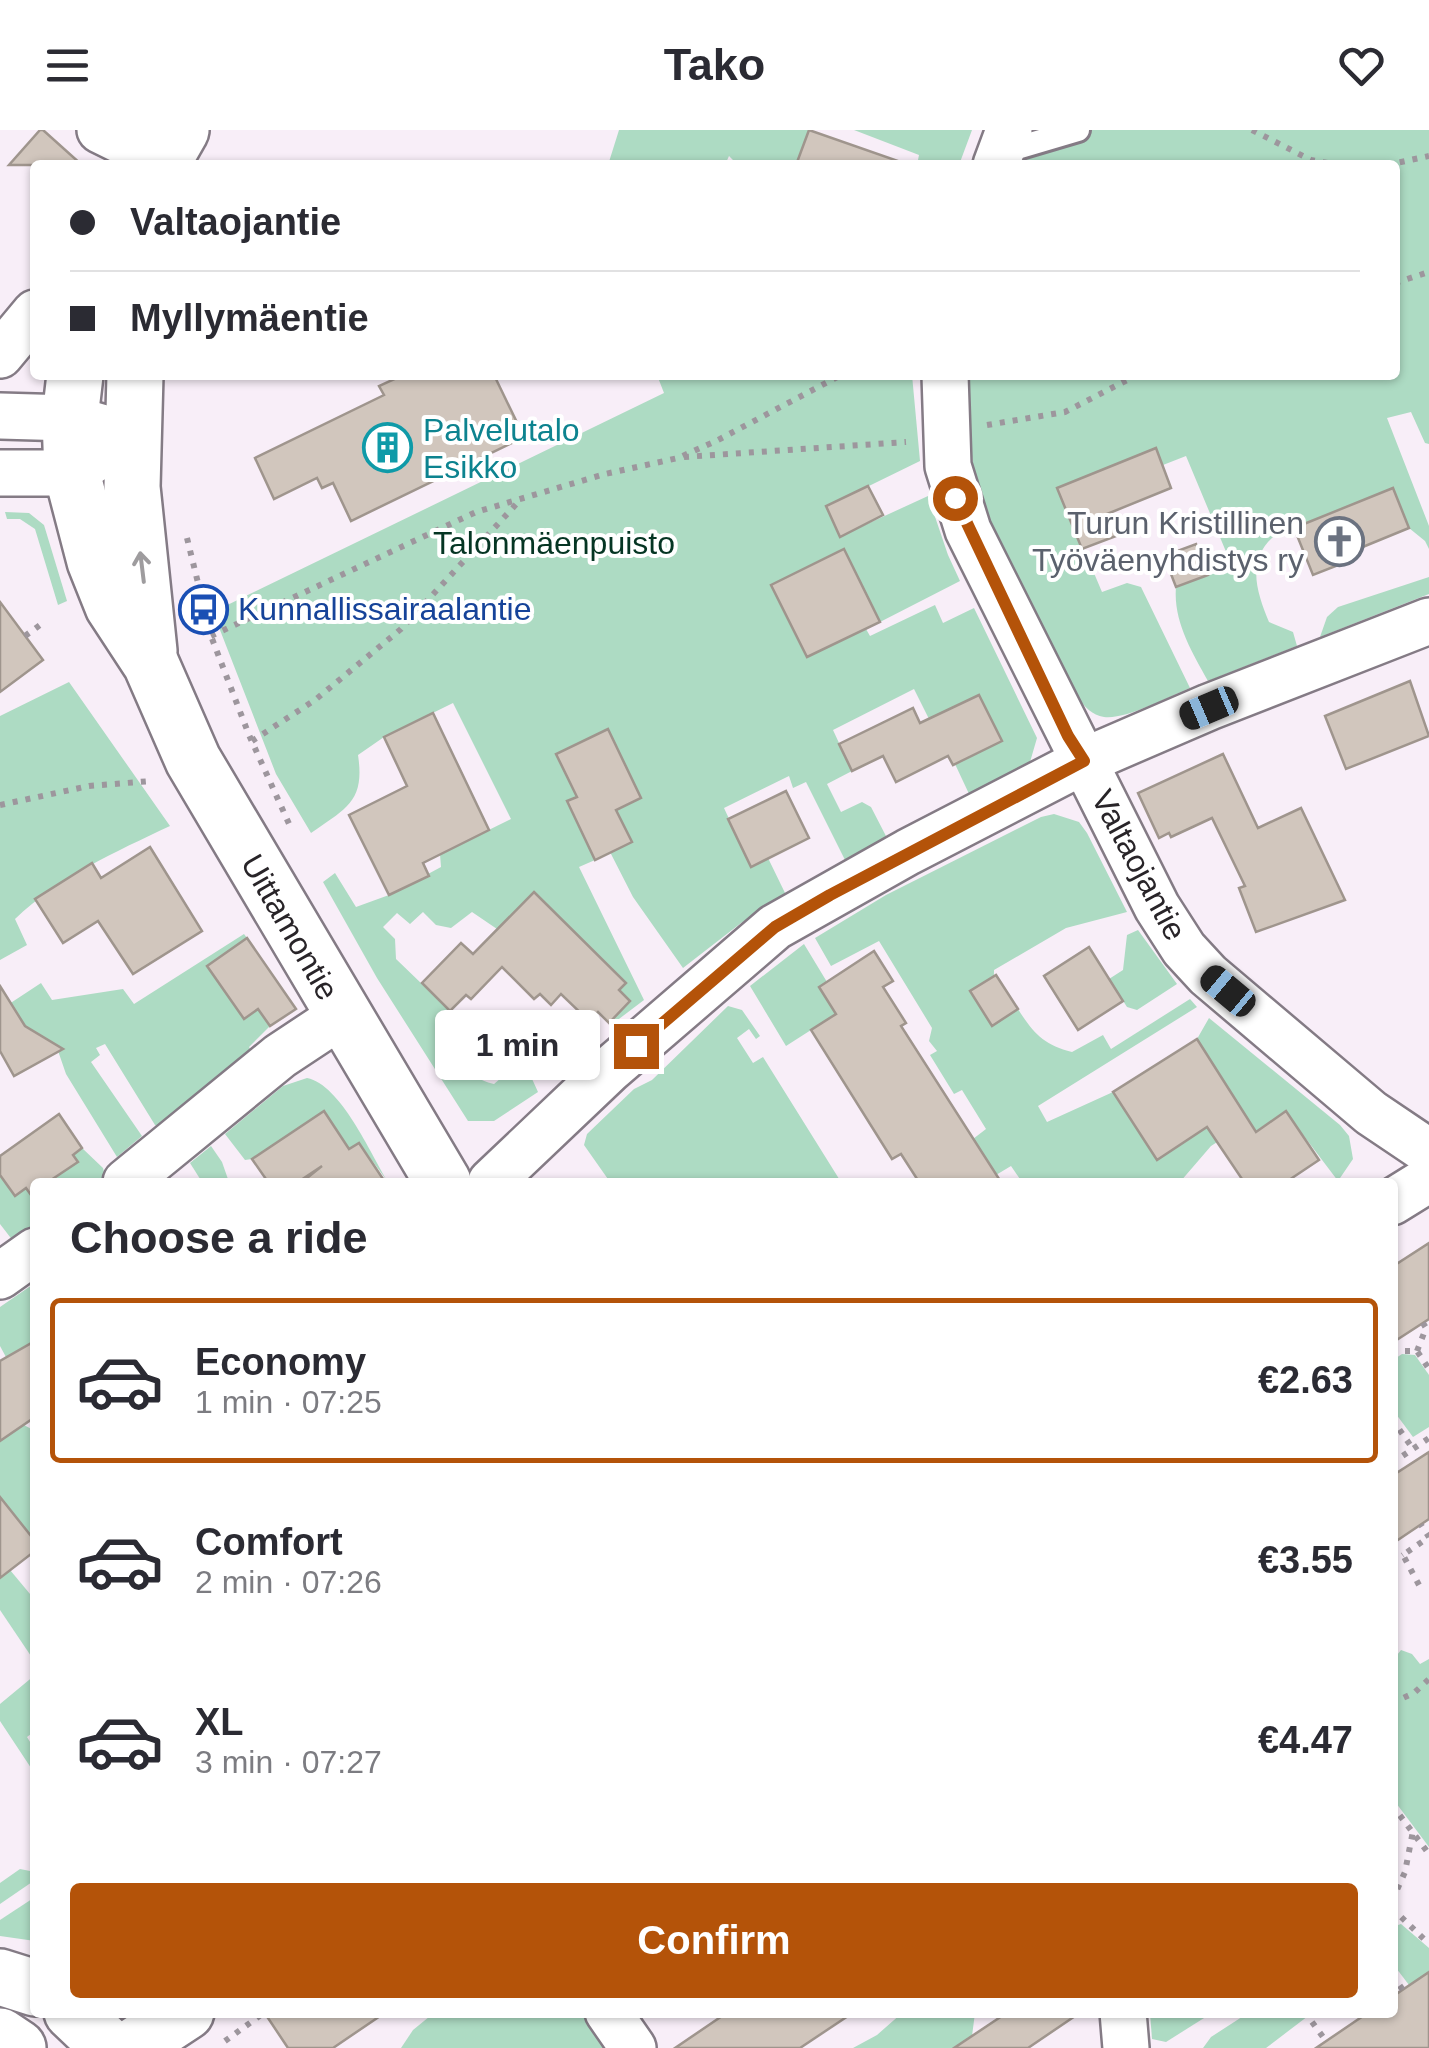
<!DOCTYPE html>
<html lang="en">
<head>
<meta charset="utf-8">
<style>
	body { margin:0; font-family:Arial,sans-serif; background:#f2f2f3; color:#2b2b33; height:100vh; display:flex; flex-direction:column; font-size:38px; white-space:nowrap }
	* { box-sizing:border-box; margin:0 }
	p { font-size:32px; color:#7c7c81 }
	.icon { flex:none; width:55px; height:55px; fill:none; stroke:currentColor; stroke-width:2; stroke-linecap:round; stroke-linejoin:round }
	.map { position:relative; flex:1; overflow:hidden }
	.sheet { position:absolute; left:30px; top:1048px; width:1368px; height:840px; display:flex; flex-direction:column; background:#fff; border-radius:10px; box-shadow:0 2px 8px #0004 }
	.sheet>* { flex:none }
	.guide { position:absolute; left:30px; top:30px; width:1370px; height:220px; border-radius:10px; box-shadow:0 2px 8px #0004; display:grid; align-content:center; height:220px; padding:0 40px; background:#fff }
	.end { position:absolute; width:45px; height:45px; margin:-22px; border:12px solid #b45309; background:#fff; box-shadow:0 0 0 5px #fff }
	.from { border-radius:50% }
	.bubble { position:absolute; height:70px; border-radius:10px; background:#fff; box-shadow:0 2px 8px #0004; font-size:32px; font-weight:600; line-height:70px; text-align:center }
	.car { position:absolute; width:30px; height:60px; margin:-30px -15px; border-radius:12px; box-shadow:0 0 8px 2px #0007; background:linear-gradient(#222 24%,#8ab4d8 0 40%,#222 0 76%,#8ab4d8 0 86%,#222 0) }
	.guide b { display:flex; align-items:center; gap:35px; height:95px; font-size:38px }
	.guide b+b { border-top:2px solid #e1e1e2 }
	.guide i { width:25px; height:25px; background:#2b2b33 }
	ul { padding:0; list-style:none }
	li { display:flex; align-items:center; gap:30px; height:165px; margin:0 20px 15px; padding:0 20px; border:5px solid transparent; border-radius:10px }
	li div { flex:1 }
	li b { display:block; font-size:38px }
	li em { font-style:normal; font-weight:600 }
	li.active { border-color:#b45309 }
	li>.icon { width:90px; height:90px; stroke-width:1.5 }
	h2 { padding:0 40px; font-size:45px; line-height:120px }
	.primary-button { display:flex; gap:20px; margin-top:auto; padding:20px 40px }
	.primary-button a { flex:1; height:115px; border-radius:10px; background:#b45309; color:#fff; font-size:40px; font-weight:600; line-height:115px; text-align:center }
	header { display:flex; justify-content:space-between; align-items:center; height:130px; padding:0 40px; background:#fff; font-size:45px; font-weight:600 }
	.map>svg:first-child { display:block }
	.green { fill:#addbc3 }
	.building { fill:#d1c6bd; stroke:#9f958d; stroke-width:2.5 }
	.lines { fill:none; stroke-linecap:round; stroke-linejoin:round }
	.service-casing { stroke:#847b85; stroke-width:28 }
	.minor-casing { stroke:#847b85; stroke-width:50 }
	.tertiary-casing { stroke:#847b85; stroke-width:60 }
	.secondary-casing { stroke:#847b85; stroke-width:60 }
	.path { stroke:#9d969d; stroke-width:6; stroke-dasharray:5 8; stroke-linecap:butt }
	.service { stroke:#fff; stroke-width:22 }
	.minor { stroke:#fff; stroke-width:45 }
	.tertiary { stroke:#fff; stroke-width:55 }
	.secondary { stroke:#fff; stroke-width:55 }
	.oneway { stroke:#9e9c9e }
	.route { stroke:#b45309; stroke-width:12 }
	.labels { text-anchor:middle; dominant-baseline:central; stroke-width:8; stroke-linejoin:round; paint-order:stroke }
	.culture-label { font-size:32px; fill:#0d838f; stroke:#fff; text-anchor:start }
	.worship-label { font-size:32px; fill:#5b616d; stroke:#fff; text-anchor:end }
	.park-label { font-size:32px; fill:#053523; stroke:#fff }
	.transit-label { font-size:32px; fill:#164399; stroke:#fff; text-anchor:start }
	.street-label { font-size:32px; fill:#282428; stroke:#fff }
</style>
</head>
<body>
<header><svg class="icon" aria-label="menu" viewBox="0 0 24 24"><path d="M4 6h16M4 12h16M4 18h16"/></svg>Tako<svg class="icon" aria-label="heart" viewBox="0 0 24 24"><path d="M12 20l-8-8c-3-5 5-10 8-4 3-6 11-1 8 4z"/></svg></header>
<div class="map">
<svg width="1429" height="1918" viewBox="0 0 1429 1918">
	<rect width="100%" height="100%" fill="#f8eef8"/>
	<g class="green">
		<path d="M619 0H809L796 35H738L729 26 725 35H608Z"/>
		<path d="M854 0H972L959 35H917L919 25Z"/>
		<path d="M1027 0H1429V314L1425 313 1411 282 1387 288 1429 396V419L1425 411 1409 398 1392 358 1273 407C1246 431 1257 463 1269 492L1293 502 1297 516 1208 551C1192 522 1173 491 1176 457L1232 436 1186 326 1163 335 1155 318 1058 358 1102 462 1127 453 1141 457 1190 558C1168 567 1125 590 1104 587 1092 585 1085 577 1078 568L993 398 984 371 973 335 963 245H1395V35H1015Z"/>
		<path d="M657 245H912L920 331 826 377 841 406 928 366 948 425 960 451 880 492 772 455 807 527 866 499 870 506 935 475 943 493 974 478 1037 608 1030 632 1018 642 970 666 955 634 1002 611 979 565 929 589 914 559 833 600 852 641 827 654 841 682 862 672 871 677 887 708 845 730 806 652 793 658 789 646 724 678 751 736 768 728 786 765 741 793 683 838 633 767 610 722 631 712 616 680 641 668 609 600 557 623 577 667 568 671 595 730 579 737 644 870 611 895 609 893 630 872 619 860 626 853 535 762 497 799 472 782 451 798 436 795 423 782 410 794 397 783 383 797 395 809 396 829 450 881 442 895C456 922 462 947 494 954L523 929 538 962 494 991H468L377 848 323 752 335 743 356 777 389 765 441 737 440 724 511 689 453 573 384 607 358 625C365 671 347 678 311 703L276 644 213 482 664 263Z"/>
		<path d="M5 382 29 383 44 395 67 471 58 475 35 399 20 389H7Z"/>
		<path d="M1429 447V464L1320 507 1327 487 1338 477Z"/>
		<path d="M69 552 170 696C115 722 59 747 15 789L27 815 0 830V586Z"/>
		<path d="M1054 684 1079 692 1087 703 1127 782 1066 798 994 840 993 895 1018 879C1033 903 1044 915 1072 922L1103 905 1111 919 1190 869 1197 877 1038 976 1047 992 1113 962 1157 1030 1239 977 1197 909 1209 888 1340 995 1349 1006 1353 1029 1338 1051 1285 981 1249 1006 1242 996 1211 1016 1180 1052H1022L1011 1036 996 1045 973 1009 986 999 962 960 954 964 930 925 937 921 929 911 932 898 879 811 831 836 815 808 886 765 1041 687Z"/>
		<path d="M1138 800 1177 854 1137 880 1127 877 1109 849 1123 840 1127 805Z"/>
		<path d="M244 804 247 808 244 888 258 879 270 896 249 917 255 927 165 1002 155 995 105 914 96 918 100 925 91 932 142 1006 117 1027 66 944 56 915 0 880 41 853 52 870 123 859 134 874Z"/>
		<path d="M804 814 827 852 819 857 836 884 786 916 750 856Z"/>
		<path d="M728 876 742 880 760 906 756 909 749 899 737 908 753 933 763 927 841 1052H610L584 1015 587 1004 634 959 652 950Z"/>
		<path d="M307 948C341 955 370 1023 388 1052L359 1013 349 1019 324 981 252 1029 245 1030 225 1004 283 956Z"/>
		<path d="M211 1016 222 1032 229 1052H202L190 1033Z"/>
		<path d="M82 1018 103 1038 106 1050 48 1052 77 1032 73 1025Z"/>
		<path d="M0 1045 15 1066 26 1058 35 1062V1103L17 1116 0 1094Z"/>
		<path d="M35 1153V1211L23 1218 13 1240 0 1216V1177Z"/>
		<path d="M1402 1224 1415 1225 1429 1245V1297L1413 1307 1393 1280V1230Z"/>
		<path d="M24 1295 35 1301V1411L0 1367V1311Z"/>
		<path d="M0 1428 35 1470V1532L0 1480Z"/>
		<path d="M1401 1520 1412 1524 1420 1534 1429 1529V1717L1393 1669V1530Z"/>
		<path d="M35 1545V1601L27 1607 35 1620V1644L0 1591V1574Z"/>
		<path d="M20 1739 30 1741 35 1750 0 1774V1753Z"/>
		<path d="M35 1767V1811L0 1806V1790Z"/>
		<path d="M1401 1794 1429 1818V1842L1409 1855 1393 1834 1392 1797Z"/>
		<path d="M435 1882 581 1883 605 1918H401L413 1900Z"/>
		<path d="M902 1883H975L972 1906 980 1918H853L877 1905Z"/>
		<path d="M1150 1883V1882L1212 1883 1166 1912 1152 1909Z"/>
		<path d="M1248 1883V1882L1312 1883 1266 1918H1203L1211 1907Z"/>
	</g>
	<g class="building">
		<path d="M40 0H43L82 35H9Z"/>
		<path d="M809 0 898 31 897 35H796Z"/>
		<path d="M403 245H494L524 307 351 391 333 353 322 358 317 348 274 369 255 328 384 265 379 256Z"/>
		<path d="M1156 318 1171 358 1107 384 1116 406 1082 419 1057 358Z"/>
		<path d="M868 356 883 385 840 407 826 376Z"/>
		<path d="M1393 358 1409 398 1348 423 1351 430 1313 445 1294 398Z"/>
		<path d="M1196 414 1208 445 1176 457 1164 426Z"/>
		<path d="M844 419 880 492 807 527 771 455Z"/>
		<path d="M0 472 43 530 0 562Z"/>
		<path d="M1410 551 1429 606 1346 639 1325 586Z"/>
		<path d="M979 565 1002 611 953 635 948 626 896 652 883 626 852 641 839 614 913 578 920 593Z"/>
		<path d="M433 583 489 700 423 733 429 746 389 765 349 685 407 656 384 607Z"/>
		<path d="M608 599 641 668 616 680 632 712 595 730 567 671 577 667 556 624Z"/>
		<path d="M1223 624 1258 698 1301 678 1345 770 1256 802 1239 758 1245 756 1212 688 1171 707 1169 703 1159 708 1138 663Z"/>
		<path d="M786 661 809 708 751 737 728 689Z"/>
		<path d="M150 717 202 801 133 844 98 791 63 813 35 769 92 733 101 748Z"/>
		<path d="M534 762 626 853 619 860 630 871 609 893 598 882 589 891 561 864 551 875 540 864 534 869 502 837 471 869 466 865 450 881 422 853 461 813 473 824Z"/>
		<path d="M247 808 296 879 270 896 258 879 244 889 207 836Z"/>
		<path d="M1089 817 1123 871 1078 900 1044 846Z"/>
		<path d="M874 821 893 851 883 857 906 893 901 896 1001 1052H919L901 1024 892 1029 811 900 836 884 819 857Z"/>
		<path d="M996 845 1018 879 992 896 970 861Z"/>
		<path d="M0 856 25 896 63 919 14 946 0 921Z"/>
		<path d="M1197 909 1256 1002 1286 981 1319 1030 1286 1052H1244L1207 997 1157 1030 1113 962Z"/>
		<path d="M324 981 349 1019 359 1013 385 1052H302L322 1036 298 1052H268L252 1029Z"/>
		<path d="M59 984 82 1018 73 1025 78 1032 48 1052H35V1062L31 1065 26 1058 15 1066 0 1045V1026Z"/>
		<path d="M1429 1113V1189L1392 1213V1137Z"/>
		<path d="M35 1211V1287L0 1311V1231Z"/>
		<path d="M1429 1322V1389L1392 1414V1346Z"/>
		<path d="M0 1367 35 1411V1421L0 1448Z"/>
		<path d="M1429 1842V1918H1316L1369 1882H1392V1867Z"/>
		<path d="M264 1882H386L333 1918H288Z"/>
		<path d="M728 1882H854L800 1918H675Z"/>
		<path d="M1008 1882H1081L1028 1918H954Z"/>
	</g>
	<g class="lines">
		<defs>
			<path id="service" d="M1000 23 1078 0"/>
			<g id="minor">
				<path d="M100 0 165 32"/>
				<path d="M996 35 1009 0"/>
				<path d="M0 225 35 183"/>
				<path d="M945 245 948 336 968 400 1157 777 1184 819 1208 845 1371 983 1429 1022"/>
				<path d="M0 286 70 288 101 297"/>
				<path d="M0 343H72L132 306"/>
				<path d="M126 1052 280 926 342 885"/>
				<path d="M491 1052 609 940 775 797 908 722 1084 631 1209 577 1429 491"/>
				<path d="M1392 1072 1429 1049"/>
				<path d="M0 1146 35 1121"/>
				<path d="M608 1882 633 1918"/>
				<path d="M1123 1882 1126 1918"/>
			</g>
			<g id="tertiary">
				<path d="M161 35 181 0"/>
				<path d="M75 245 70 288 72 343 95 431 113 476 151 534 193 630 443 1052"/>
				<path d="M135 245 132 357 149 521"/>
				<path d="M131 1918 186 1882"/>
			</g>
			<g id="secondary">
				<path d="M0 1847 35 1858"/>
				<path d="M72 1882 110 1918"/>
				<path d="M0 1906 18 1918"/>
			</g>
		</defs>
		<use href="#service" class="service-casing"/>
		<use href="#minor" class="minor-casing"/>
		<use href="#tertiary" class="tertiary-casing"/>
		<use href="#secondary" class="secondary-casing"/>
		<g class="path">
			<path d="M1252 0 1311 30 1338 35"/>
			<path d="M1387 35 1429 26"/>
			<path d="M1395 153 1429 142"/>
			<path d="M987 295 1065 282 1137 245"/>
			<path d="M684 327 906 312"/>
			<path d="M187 408 211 506 249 605 290 696"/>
			<path d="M25 506 40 495"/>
			<path d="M211 506 476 382 605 344 678 328 718 310 841 245"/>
			<path d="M252 611 315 570 401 499 521 369"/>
			<path d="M0 675 89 656 151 651"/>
			<path d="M1392 1221H1417L1429 1239"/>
			<path d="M1417 1221 1426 1198 1423 1193"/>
			<path d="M1392 1289 1413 1319"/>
			<path d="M1392 1333 1429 1308"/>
			<path d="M1392 1433 1403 1425"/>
			<path d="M1419 1455 1403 1425 1429 1407 1421 1395"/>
			<path d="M1392 1573 1414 1563 1429 1549"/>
			<path d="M1392 1675 1429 1724"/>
			<path d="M1392 1771 1405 1742 1413 1701"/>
			<path d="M1392 1778 1429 1814"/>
			<path d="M1392 1845 1403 1860"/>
			<path d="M1312 1892 1326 1911"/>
			<path d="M225 1911 265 1882"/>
		</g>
		<use href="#service" class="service"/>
		<use href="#minor" class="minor"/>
		<use href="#tertiary" class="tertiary"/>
		<use href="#secondary" class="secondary"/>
	</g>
	<defs><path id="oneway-shaft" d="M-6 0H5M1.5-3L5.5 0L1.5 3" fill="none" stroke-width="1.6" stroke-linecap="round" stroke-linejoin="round" transform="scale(2.5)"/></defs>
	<use class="oneway" href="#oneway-shaft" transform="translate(142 437) rotate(-97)"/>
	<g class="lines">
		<path class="route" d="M636 916 775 797 830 765 1084 631 1068 606 955 368"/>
	</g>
	<defs>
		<symbol id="building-ring" viewBox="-11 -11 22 22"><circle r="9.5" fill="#fff" stroke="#0f9aa8" stroke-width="1.5"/><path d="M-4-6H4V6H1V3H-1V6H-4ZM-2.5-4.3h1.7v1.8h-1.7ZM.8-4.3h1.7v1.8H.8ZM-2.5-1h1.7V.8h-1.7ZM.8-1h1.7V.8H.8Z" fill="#0f9aa8"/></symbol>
		<symbol id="church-ring" viewBox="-11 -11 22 22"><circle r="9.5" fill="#fff" stroke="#6b7280" stroke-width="1.5"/><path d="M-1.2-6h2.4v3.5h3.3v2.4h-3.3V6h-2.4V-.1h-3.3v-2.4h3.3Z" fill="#6b7280"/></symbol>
		<symbol id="bus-ring" viewBox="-11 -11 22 22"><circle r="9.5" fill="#fff" stroke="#1a4fb4" stroke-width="1.5"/><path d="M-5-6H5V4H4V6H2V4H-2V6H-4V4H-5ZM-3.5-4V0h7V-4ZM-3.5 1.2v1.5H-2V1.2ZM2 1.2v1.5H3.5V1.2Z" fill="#1a4fb4"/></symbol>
	</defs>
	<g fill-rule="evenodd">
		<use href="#building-ring" x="360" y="290" width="55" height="55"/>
		<use href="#church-ring" x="1312" y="384" width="55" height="55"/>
		<use href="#bus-ring" x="176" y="452" width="55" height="55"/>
	</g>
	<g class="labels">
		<g class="culture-label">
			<text x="423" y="300">Palvelutalo<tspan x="423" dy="37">Esikko</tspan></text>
		</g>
		<g class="worship-label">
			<text x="1304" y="393">Turun Kristillinen<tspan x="1304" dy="37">Työväenyhdistys ry</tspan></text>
		</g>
		<g class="park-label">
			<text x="554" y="413">Talonmäenpuisto</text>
		</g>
		<g class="transit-label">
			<text x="238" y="479">Kunnallissairaalantie</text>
		</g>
		<g class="street-label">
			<text transform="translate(1139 735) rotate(62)">Valtaojantie</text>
			<text transform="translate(290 797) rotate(60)">Uittamontie</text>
		</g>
	</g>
</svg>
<i class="end from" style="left:955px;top:368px"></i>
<i class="end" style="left:636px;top:916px"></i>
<div class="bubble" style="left:435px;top:880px;width:165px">1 min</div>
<i class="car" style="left:1209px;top:578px;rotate:247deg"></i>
<i class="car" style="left:1228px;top:861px;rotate:310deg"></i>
<div class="guide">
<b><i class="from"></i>Valtaojantie</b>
<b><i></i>Myllymäentie</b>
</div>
<section class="sheet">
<h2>Choose a ride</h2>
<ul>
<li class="active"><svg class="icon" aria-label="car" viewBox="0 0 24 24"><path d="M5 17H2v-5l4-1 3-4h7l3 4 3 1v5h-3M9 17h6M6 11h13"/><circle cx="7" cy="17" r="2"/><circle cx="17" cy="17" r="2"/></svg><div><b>Economy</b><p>1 min · 07:25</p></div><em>€2.63</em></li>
<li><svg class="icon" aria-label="car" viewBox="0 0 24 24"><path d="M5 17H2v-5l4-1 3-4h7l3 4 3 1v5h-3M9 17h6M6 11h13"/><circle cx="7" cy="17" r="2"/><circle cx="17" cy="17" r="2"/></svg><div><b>Comfort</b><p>2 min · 07:26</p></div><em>€3.55</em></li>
<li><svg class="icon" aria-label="car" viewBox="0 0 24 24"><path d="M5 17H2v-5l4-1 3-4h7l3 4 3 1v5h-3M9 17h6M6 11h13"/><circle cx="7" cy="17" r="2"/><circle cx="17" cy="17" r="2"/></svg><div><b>XL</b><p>3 min · 07:27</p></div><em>€4.47</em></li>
</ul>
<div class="primary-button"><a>Confirm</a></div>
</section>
</div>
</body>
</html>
